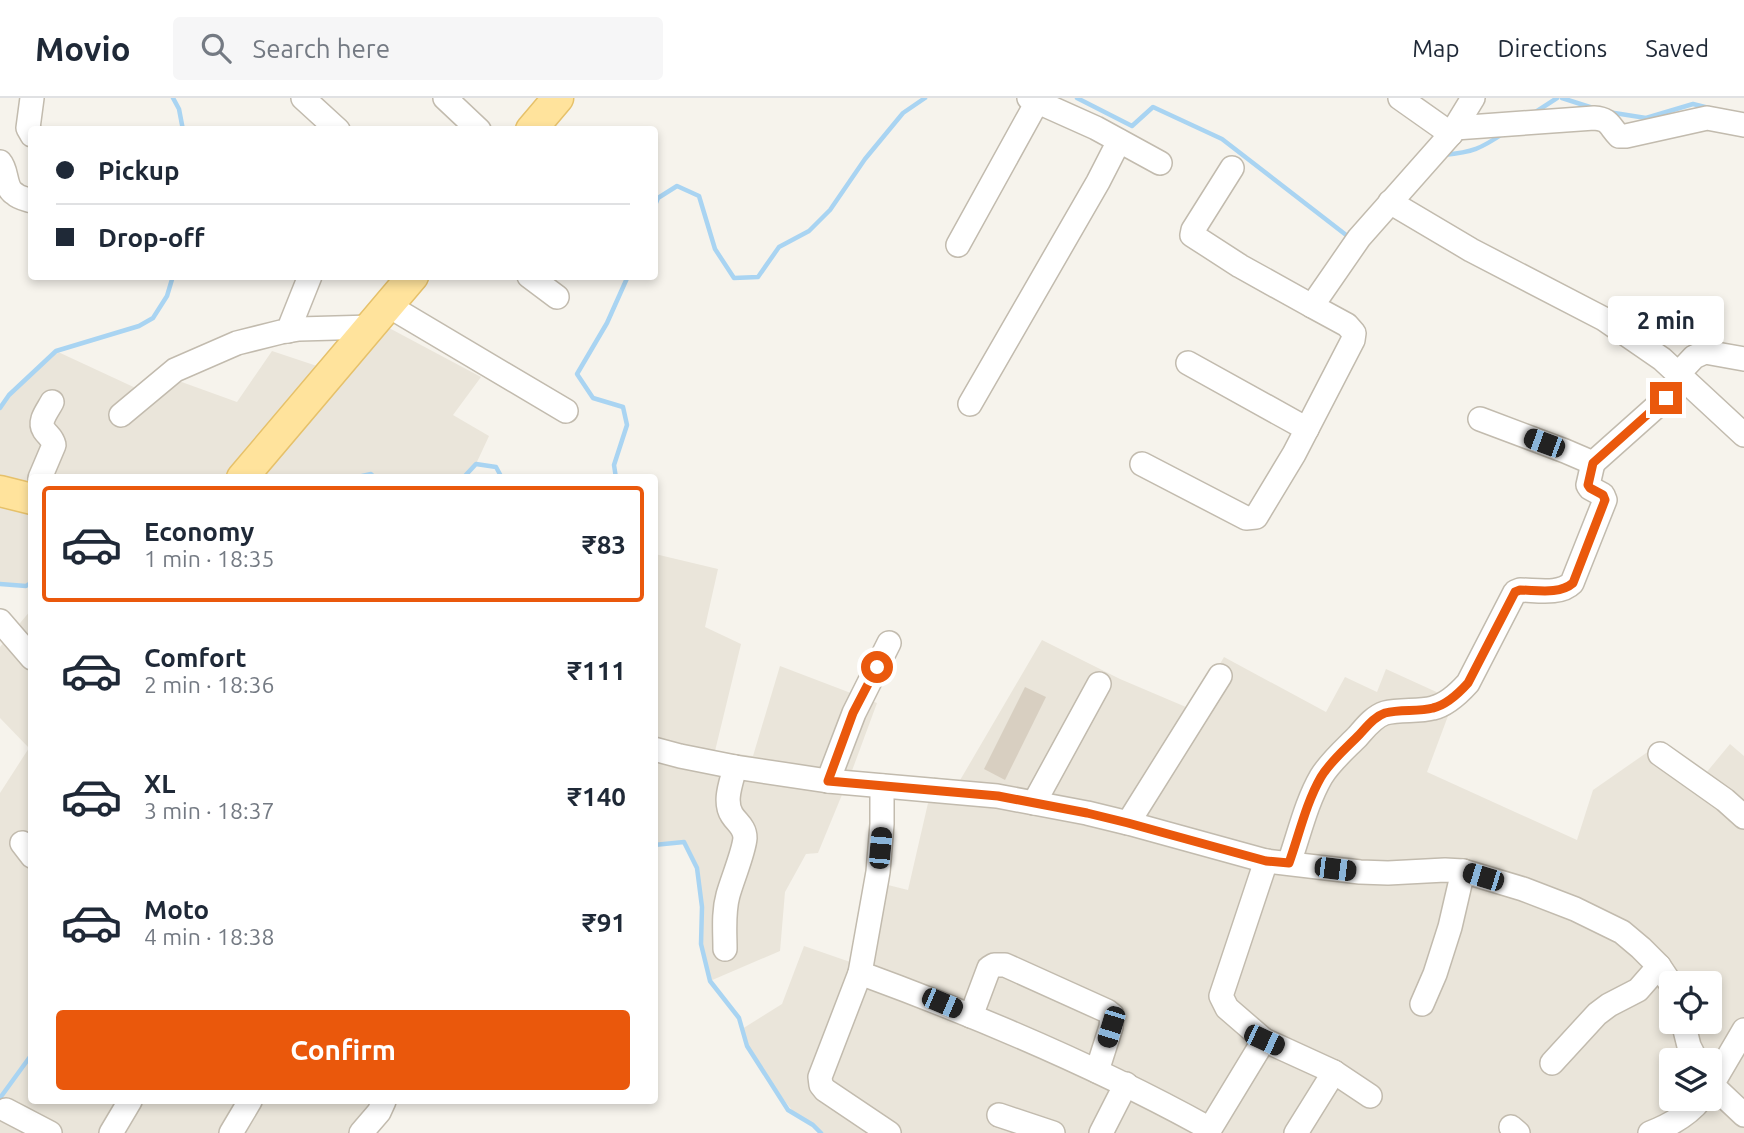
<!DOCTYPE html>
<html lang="en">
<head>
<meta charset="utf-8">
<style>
	body { margin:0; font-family:Ubuntu,sans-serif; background:#f6f6f7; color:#1f2937; height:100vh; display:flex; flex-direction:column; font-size:26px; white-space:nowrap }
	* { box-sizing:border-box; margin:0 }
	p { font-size:23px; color:#747a83 }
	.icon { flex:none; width:38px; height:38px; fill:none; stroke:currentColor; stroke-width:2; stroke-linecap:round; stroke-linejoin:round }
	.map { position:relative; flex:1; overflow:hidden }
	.drawer { position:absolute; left:28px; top:376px; width:630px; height:630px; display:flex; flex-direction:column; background:#fff; border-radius:7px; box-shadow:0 4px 10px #0003 }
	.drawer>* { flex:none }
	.top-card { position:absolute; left:28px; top:28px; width:630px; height:154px; border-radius:7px; box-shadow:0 4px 10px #0003; display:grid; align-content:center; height:154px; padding:0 28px; background:#fff }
	.fabs { position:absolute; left:1659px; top:873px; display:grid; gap:14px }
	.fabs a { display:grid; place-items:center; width:63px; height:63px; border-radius:7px; background:#fff; box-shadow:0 4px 10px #0003; font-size:35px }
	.end { position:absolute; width:32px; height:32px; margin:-16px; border:9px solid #ea580c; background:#fff; box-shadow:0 0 0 4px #fff }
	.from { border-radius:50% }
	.bubble { position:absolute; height:49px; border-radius:7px; background:#fff; box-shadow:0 4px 10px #0003; font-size:23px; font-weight:700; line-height:49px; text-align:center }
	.car { position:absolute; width:21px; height:42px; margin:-21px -10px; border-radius:9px; box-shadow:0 0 5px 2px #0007; background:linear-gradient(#222 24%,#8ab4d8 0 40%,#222 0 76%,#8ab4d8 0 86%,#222 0) }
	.top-card b { display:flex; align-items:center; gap:24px; height:66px; font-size:26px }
	.top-card b+b { border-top:2px solid #e0e1e3 }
	.top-card i { width:18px; height:18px; background:#1f2937 }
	ul { padding:12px 0 0; list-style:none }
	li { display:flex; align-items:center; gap:21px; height:116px; margin:0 14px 10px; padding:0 14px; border:4px solid transparent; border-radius:7px }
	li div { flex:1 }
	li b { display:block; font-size:26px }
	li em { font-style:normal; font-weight:700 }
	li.current { border-color:#ea580c }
	li>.icon { width:63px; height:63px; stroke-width:1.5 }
	.button { display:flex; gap:14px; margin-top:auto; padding:14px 28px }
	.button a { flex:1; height:80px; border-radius:7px; background:#ea580c; color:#fff; font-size:28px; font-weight:700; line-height:80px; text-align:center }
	header { display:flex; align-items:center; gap:42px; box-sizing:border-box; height:98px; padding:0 35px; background:#fff; border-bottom:2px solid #e0e1e3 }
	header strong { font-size:33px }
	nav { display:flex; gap:38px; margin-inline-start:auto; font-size:24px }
	.search { width:490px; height:63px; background:#f6f6f7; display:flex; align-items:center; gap:18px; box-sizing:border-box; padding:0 24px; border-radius:7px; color:#747a83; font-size:26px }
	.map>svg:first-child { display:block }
	.residential { fill:#eae5da; fill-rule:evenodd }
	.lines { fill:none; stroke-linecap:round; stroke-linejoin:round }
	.stream { stroke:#a9d4f2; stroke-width:4.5 }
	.building { fill:#d8cfc1 }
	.minor-casing { stroke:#c2bbae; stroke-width:26 }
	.major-casing { stroke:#e6c16a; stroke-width:33 }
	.minor { stroke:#fff; stroke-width:23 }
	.major { stroke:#ffe39c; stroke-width:30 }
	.route { stroke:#ea580c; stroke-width:9 }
</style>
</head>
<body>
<header>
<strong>Movio</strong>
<div class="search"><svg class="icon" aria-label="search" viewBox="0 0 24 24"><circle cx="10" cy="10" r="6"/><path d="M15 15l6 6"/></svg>Search here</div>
<nav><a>Map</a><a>Directions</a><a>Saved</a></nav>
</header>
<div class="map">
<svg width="1744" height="1035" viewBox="0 0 1744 1035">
	<rect width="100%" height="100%" fill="#f6f3ec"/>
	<g class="residential">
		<path d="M376 223 481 279 453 317 489 338 476 366 463 380H375L371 377 353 380H32V484L26 488 0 486V310L9 297 56 253 140 292 154 274 237 304 272 253 320 269Z"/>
		<path d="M655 456 718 471 705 529 741 546 715 653 753 658 780 568 877 605 853 670 818 755 806 756 785 794 780 853 710 883 701 846 702 809 697 770 684 744 655 747Z"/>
		<path d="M31 512 32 1003H398L373 1035H0V695L29 650 0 620V549Z"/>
		<path d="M1042 542 1120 581 1193 612 1224 559 1326 614 1345 579 1377 594 1386 571 1454 602 1427 674 1577 742 1593 692 1662 644 1706 675 1730 646 1744 658V1035H821L813 1027 795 1016 770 984 747 948 742 931 782 906 804 848 856 866 876 784 908 792 934 679 959 684ZM1671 886H1710V924H1671ZM1671 962H1710V1001H1671Z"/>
	</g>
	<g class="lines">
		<g class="stream">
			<path d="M173 0 179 11 183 32"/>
			<path d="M1077 0 1132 28 1153 9 1222 41 1350 140"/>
			<path d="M1562 0 1593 10"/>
			<path d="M1608 14 1646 20 1693 6 1709 10"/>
			<path d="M1534 15 1557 0"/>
			<path d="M1444 57C1473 54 1480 51 1504 35"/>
			<path d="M654 110 658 100 677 88 699 98 715 151 734 180 758 179 779 149 809 133 830 112 865 61 903 15 925 0"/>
			<path d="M0 310 9 297 56 253 139 228 153 220 167 198 173 178"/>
			<path d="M353 380 371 376 375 380"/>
			<path d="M463 380 476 366 496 369 502 380"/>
			<path d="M616 380 614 367 627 327 623 309 593 300 577 276 607 225 628 178"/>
			<path d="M0 486 26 488 32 484"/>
			<path d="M654 747 684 744 697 770 702 809 701 846 710 883 739 920 747 948 788 1012 813 1027 821 1035"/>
			<path d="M0 1000 32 956"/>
		</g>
	</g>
	<path class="building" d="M1025 589 1046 599 1005 682 984 671Z"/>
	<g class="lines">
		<defs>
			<g id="minor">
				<path d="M303 0 338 32"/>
				<path d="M445 0 479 32"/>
				<path d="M1029 0 1096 30 1160 65"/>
				<path d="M1400 0 1451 36 1473 0"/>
				<path d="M1455 30 1594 20C1610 21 1609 28 1619 38H1626L1707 20 1744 27"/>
				<path d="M32 37 28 30 32 0"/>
				<path d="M0 64C8 73 4 90 15 96 19 100 26 101 32 103"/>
				<path d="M1232 70 1193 132 1192 137 1240 168 1312 208"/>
				<path d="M1390 104 1471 152 1604 221 1662 261 1744 337"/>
				<path d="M958 147 1037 4"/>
				<path d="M529 178 557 199"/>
				<path d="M389 208 566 313"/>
				<path d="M288 233 310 178"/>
				<path d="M1188 265 1307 331"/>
				<path d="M1678 276 1694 259 1705 254 1744 261"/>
				<path d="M970 306 1098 84 1119 43"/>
				<path d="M121 317 175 272 237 245 281 234 299 231 372 229"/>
				<path d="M1480 321 1565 353 1593 365 1685 283"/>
				<path d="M1142 366 1246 420 1256 419 1294 356 1353 242 1354 235 1347 227 1312 208 1359 140 1451 36"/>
				<path d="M40 380 54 347C52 339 48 338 44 332 38 323 48 312 52 304"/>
				<path d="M0 523 32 560"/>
				<path d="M654 651 680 658 735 669 828 683 997 698 1087 715 1128 725 1266 763 1360 774 1388 775 1445 772 1463 773 1523 791 1575 811 1622 834 1641 850 1659 868 1671 886"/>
				<path d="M1660 656 1725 702 1744 719"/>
				<path d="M828 683 854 615 889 545"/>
				<path d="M882 688V726L878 774 860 875 820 979 821 987 825 992 889 1035"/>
				<path d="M1034 705 1099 586"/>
				<path d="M1128 725 1220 578"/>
				<path d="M22 745 32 758"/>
				<path d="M1289 765C1299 737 1306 705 1321 679 1330 664 1344 652 1357 639 1365 630 1373 619 1385 615 1401 611 1418 614 1433 610 1446 607 1459 595 1468 585L1515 494 1520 492C1536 492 1560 497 1572 485L1605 402 1603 397 1590 390 1588 387 1593 365"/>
				<path d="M725 851C725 833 723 815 728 797 732 782 744 754 745 740 745 729 737 725 732 717 723 703 732 683 735 669"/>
				<path d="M860 875C980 919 1098 969 1210 1031L1264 942 1227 910 1221 898 1266 763"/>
				<path d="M1422 906 1435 876 1450 829 1463 773"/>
				<path d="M971 918 989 870 994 867H1005L1107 913 1112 917 1111 929 1097 973"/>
				<path d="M1683 924 1689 948 1696 962"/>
				<path d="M1264 942 1334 974 1296 1035"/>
				<path d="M1552 965 1597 916 1609 907 1638 892 1659 868"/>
				<path d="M1334 974 1370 998"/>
				<path d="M1710 985 1744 1017"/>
				<path d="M1710 990 1744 932"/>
				<path d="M6 1012 50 1035"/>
				<path d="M999 1017 1053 1035"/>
				<path d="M1511 1029 1518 1035"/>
				<path d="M111 1035 130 1003"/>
				<path d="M231 1035 250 1003"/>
				<path d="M361 1035 379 1014 384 1003"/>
				<path d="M1101 1035 1126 986"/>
				<path d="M1650 1035C1668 1028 1689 1016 1701 1001"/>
			</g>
			<g id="major">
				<path d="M531 32 558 0"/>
				<path d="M242 380 413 178"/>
				<path d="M0 393 32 401"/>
			</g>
		</defs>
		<use href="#minor" class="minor-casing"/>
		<use href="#major" class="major-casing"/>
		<use href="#minor" class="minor"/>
		<use href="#major" class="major"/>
	</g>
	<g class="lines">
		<path class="route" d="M877 569 853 615 828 683 998 698 1087 715 1128 725 1266 763 1289 765C1299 737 1306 705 1321 679 1330 664 1344 652 1357 639 1365 631 1373 619 1385 615 1401 611 1418 614 1433 610 1446 607 1459 595 1468 585L1515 494 1520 492C1536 492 1559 497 1573 485L1605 402 1603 397 1590 390 1588 387 1593 365 1666 300"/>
	</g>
</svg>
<div class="fabs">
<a><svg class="icon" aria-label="locate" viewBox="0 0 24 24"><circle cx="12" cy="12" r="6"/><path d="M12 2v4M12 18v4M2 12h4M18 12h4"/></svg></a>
<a><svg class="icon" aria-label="layers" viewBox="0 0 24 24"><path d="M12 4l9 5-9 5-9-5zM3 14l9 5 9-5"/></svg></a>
</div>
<i class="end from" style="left:877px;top:569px"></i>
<i class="end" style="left:1666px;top:300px"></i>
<div class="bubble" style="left:1608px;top:198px;width:116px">2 min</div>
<i class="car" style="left:1544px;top:345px;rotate:290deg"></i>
<i class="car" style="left:880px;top:750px;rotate:5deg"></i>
<i class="car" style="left:1335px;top:771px;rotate:97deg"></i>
<i class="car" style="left:1483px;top:779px;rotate:287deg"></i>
<i class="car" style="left:942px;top:905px;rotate:113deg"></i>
<i class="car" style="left:1111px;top:929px;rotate:197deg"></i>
<i class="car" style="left:1264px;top:942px;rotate:115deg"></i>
<div class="top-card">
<b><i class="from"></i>Pickup</b>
<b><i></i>Drop-off</b>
</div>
<section class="drawer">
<ul>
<li class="current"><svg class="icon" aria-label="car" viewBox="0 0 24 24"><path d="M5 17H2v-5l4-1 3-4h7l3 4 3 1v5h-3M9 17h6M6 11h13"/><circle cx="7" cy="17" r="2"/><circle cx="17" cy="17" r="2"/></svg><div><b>Economy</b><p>1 min · 18:35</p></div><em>₹83</em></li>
<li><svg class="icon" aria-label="car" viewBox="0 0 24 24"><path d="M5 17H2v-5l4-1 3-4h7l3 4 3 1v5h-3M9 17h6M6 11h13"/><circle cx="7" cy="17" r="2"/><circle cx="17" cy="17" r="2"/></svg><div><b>Comfort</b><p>2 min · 18:36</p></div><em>₹111</em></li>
<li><svg class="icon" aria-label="car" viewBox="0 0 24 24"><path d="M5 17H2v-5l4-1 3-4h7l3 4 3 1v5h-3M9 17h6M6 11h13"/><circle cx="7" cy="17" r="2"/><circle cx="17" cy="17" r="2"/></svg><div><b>XL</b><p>3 min · 18:37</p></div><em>₹140</em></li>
<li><svg class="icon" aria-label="car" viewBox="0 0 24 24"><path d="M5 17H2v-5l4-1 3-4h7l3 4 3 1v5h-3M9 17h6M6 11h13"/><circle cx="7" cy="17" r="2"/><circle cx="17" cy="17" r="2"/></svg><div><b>Moto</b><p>4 min · 18:38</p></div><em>₹91</em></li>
</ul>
<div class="button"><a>Confirm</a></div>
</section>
</div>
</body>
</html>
